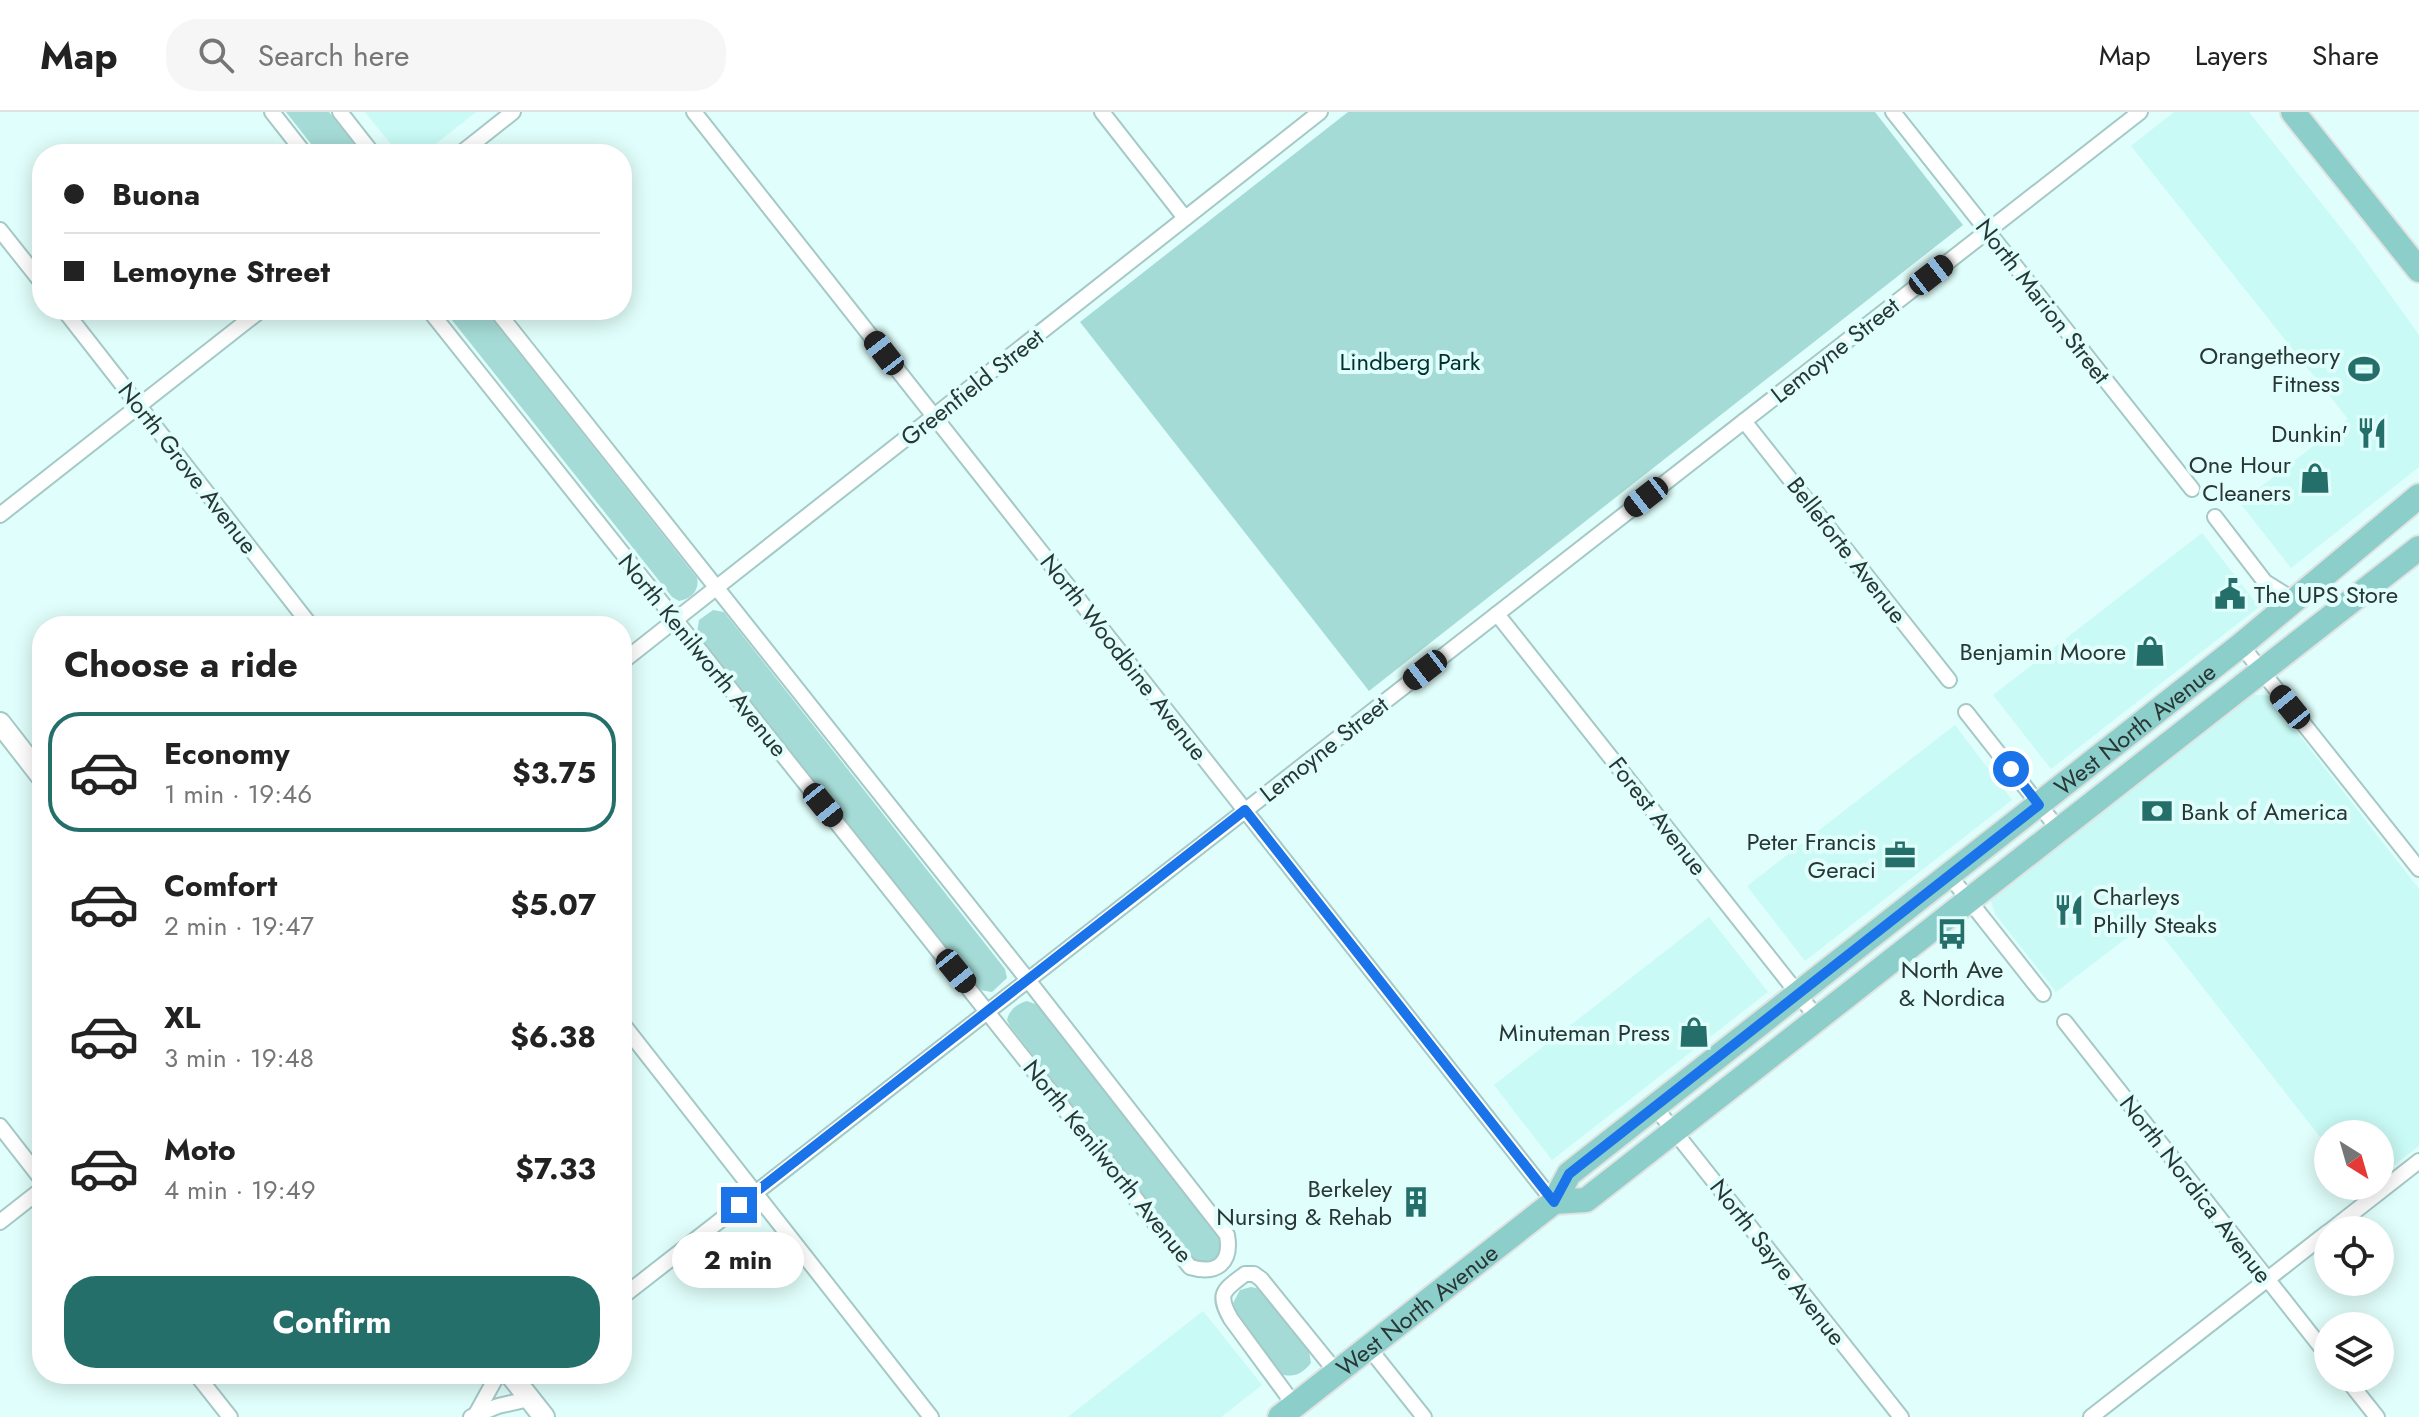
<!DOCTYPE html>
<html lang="en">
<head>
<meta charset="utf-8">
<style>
	body { margin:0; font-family:Jost,sans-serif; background:#f6f6f6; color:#222; height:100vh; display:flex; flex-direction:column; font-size:30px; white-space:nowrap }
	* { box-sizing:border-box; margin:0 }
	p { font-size:26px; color:#767676 }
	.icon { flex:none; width:44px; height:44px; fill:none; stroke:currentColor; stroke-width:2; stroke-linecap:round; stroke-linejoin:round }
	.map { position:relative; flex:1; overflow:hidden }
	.side { position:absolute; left:32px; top:504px; width:600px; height:768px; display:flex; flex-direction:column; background:#fff; border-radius:32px; box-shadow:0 4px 20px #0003 }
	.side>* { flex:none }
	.guide { position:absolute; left:32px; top:32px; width:600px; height:176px; border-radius:32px; box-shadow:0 4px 20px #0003; display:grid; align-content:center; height:176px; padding:0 32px; background:#fff }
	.needle { width:52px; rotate:143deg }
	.controls { position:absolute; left:2314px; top:1008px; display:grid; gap:16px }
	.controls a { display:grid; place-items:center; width:80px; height:80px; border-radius:50%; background:#fff; box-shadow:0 4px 20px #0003; font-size:40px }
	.end { position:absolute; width:36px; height:36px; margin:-18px; border:10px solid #1a73e8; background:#fff; box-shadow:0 0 0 4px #fff }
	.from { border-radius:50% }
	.bubble { position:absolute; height:56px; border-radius:28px; background:#fff; box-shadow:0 4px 20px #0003; font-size:26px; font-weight:700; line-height:56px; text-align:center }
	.car { position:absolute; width:24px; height:48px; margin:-24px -12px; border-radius:10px; box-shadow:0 0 6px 2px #0007; background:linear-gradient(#222 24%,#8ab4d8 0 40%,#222 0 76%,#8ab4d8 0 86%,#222 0) }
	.guide b { display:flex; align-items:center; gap:28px; height:76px; font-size:30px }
	.guide b+b { border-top:2px solid #e0e0e0 }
	.guide i { width:20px; height:20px; background:#222 }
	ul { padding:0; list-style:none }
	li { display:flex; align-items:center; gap:24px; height:120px; margin:0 16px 12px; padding:0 16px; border:4px solid transparent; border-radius:32px }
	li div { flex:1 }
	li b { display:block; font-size:30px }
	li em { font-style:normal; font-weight:700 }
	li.on { border-color:#256f6a }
	li>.icon { width:72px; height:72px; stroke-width:1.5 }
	h2 { padding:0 32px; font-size:36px; line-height:96px }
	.action { display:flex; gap:16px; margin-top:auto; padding:16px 32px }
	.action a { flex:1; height:92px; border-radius:32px; background:#256f6a; color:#fff; font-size:32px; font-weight:700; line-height:92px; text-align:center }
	header { display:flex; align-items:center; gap:48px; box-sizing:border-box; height:112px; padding:0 40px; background:#fff; border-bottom:2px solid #e0e0e0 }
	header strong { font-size:38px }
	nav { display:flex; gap:44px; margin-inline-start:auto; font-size:28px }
	.search { width:560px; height:72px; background:#f6f6f6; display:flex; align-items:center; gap:20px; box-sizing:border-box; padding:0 28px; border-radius:32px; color:#767676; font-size:30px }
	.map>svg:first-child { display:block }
	.built { fill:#c9faf5 }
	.green { fill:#a5dbd6 }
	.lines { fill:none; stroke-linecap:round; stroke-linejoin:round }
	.street-casing { stroke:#a4c9c6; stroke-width:18 }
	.secondary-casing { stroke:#a4c9c6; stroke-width:24 }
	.primary-casing { stroke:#e1e3e3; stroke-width:28 }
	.street { stroke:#fff; stroke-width:14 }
	.secondary { stroke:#fff; stroke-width:20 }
	.primary { stroke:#8cceca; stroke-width:24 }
	.route { stroke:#1a73e8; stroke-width:10 }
	.labels { text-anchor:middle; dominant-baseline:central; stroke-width:8; stroke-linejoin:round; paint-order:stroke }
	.street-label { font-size:24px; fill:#283736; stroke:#e0fefb }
	.poi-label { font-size:24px; fill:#283736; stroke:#e0fefb; text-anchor:end }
	.park-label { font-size:24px; fill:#01312e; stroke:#e0fefb }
</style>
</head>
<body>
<header>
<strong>Map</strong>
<div class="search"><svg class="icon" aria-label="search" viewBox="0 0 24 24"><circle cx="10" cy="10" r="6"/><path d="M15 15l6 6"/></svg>Search here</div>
<nav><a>Map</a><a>Layers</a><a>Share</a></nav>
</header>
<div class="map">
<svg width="2419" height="1305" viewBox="0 0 2419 1305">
	<rect width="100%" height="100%" fill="#e0fefb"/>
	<g class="built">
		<path d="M365 0H476L423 42H399Z"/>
		<path d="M2174 0H2249L2356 135 2419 223V355L2291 456 2240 391 2348 307 2131 34Z"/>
		<path d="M2202 421 2259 495 2051 657 1993 583Z"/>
		<path d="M2252 583H2268L2419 777V1034L2380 1064V1022H2328V1035L2150 808 2056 880 1995 802 1990 786Z"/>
		<path d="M1955 613 2012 688 1805 849 1747 774Z"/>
		<path d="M1709 805 1768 880 1552 1048 1494 973Z"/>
		<path d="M1203 1199 1262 1273 1221 1305H1068Z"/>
	</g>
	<g class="green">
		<path d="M286 0H329L362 42H319Z"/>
		<path d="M1348 0H1875L1963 113 1369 579 1080 210Z"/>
		<path d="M444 198H485L697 466C700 478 691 487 679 489L672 485Z"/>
		<path d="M713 498 724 500 1005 857 1007 866 992 880 980 878 697 521 699 508Z"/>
		<path d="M1027 889 1038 893 1221 1128 1222 1139 1211 1151 1202 1152 1194 1148 1010 914 1007 908C1009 898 1018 891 1027 889Z"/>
		<path d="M1251 1175 1260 1177 1309 1239 1311 1251C1302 1262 1294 1266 1280 1262L1234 1199 1233 1191 1240 1178Z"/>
	</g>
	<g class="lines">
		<defs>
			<g id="street">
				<path d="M272 0 305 42"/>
				<path d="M340 0 373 42"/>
				<path d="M694 0 1554 1090"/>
				<path d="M1102 0 1185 106"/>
				<path d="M1893 0 2192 377"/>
				<path d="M460 42 513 0"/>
				<path d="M0 118 42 171"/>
				<path d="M64 198 311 514"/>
				<path d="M429 198 1190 1155C1217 1163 1232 1151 1227 1123L1028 868 496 198"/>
				<path d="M1744 309 1949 568"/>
				<path d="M0 403 261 198"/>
				<path d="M2215 405 2265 470 2294 488"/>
				<path d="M1497 502 1818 907"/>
				<path d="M2241 533 2419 757"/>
				<path d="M622 550 1320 0"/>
				<path d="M1966 600 2059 718"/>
				<path d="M1949 763 2043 882"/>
				<path d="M2065 910 2328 1244"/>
				<path d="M622 911 931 1305"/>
				<path d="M1655 995 1901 1305"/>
				<path d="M0 1014 42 1068"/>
				<path d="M0 1110 42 1077"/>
				<path d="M2331 1118 2419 1049"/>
				<path d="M622 1185 2140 0"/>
				<path d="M1369 1236 1424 1305"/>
				<path d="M196 1262 230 1305"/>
				<path d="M2346 1266 2377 1305"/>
				<path d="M1295 1294 1231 1207C1216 1181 1224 1178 1245 1162H1254L1261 1167 1337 1261"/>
				<path d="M476 1302 498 1262"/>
				<path d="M471 1305 498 1294 529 1287"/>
				<path d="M2091 1305 2328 1120"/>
			</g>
			<g id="secondary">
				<path d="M0 611 42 665"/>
				<path d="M510 1262 544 1305"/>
			</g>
			<g id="primary">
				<path d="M2293 0 2419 158"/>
				<path d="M1554 1090 1586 1088 2419 436"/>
				<path id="s1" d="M1280 1305 1554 1090 1569 1062 2241 533 2419 384"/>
			</g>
		</defs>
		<use href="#street" class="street-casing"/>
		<use href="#secondary" class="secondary-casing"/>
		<use href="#primary" class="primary-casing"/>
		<use href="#street" class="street"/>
		<use href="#secondary" class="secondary"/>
		<use href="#primary" class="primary"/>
	</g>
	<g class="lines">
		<path class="route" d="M739 1093 1245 698 1554 1090 1569 1062 2039 693 2011 657"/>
	</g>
	<defs>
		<symbol id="stadium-bare" viewBox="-9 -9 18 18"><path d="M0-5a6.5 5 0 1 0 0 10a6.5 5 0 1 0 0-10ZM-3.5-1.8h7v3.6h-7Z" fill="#256f6a" stroke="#e0fefb" stroke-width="2.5" paint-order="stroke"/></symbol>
		<symbol id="restaurant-bare" viewBox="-9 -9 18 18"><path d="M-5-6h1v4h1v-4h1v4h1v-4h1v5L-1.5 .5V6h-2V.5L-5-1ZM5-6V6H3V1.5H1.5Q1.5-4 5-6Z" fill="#256f6a" stroke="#e0fefb" stroke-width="2.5" paint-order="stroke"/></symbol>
		<symbol id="shop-bare" viewBox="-9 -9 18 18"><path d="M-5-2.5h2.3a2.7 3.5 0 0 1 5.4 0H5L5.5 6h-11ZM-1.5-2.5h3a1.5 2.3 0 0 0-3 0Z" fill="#256f6a" stroke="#e0fefb" stroke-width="2.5" paint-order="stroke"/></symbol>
		<symbol id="civic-bare" viewBox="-9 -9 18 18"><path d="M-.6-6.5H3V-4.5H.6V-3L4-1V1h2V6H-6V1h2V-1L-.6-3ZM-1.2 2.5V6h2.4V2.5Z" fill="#256f6a" stroke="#e0fefb" stroke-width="2.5" paint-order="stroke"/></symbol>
		<symbol id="bank-bare" viewBox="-9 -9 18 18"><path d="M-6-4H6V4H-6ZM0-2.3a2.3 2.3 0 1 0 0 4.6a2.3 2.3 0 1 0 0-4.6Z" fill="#256f6a" stroke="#e0fefb" stroke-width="2.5" paint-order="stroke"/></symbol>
		<symbol id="office-bare" viewBox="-9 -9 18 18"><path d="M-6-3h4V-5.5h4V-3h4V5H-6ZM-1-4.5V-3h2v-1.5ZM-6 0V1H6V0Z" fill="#256f6a" stroke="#e0fefb" stroke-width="2.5" paint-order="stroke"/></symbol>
		<symbol id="bus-bare" viewBox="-9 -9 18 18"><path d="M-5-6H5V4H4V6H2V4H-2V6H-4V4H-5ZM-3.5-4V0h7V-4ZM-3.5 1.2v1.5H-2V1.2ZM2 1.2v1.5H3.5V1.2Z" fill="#256f6a" stroke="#e0fefb" stroke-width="2.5" paint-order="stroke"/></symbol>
		<symbol id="building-bare" viewBox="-9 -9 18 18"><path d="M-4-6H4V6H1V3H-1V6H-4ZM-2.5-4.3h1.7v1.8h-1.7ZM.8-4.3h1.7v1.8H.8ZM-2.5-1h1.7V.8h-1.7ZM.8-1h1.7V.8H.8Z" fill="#256f6a" stroke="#e0fefb" stroke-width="2.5" paint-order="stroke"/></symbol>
	</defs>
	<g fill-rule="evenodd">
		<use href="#stadium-bare" x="2342" y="235" width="44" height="44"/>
		<use href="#restaurant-bare" x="2350" y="299" width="44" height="44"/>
		<use href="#shop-bare" x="2293" y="344" width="44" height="44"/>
		<use href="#civic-bare" x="2208" y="460" width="44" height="44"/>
		<use href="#shop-bare" x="2128" y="517" width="44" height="44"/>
		<use href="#bank-bare" x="2135" y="677" width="44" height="44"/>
		<use href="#office-bare" x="1878" y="721" width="44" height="44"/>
		<use href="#restaurant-bare" x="2047" y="776" width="44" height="44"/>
		<use href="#bus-bare" x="1930" y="800" width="44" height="44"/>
		<use href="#shop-bare" x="1672" y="898" width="44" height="44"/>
		<use href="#building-bare" x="1394" y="1068" width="44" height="44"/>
	</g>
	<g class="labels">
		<g class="street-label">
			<text transform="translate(2043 189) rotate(52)">North Marion Street</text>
			<text transform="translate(1835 238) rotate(-38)">Lemoyne Street</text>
			<text transform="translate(972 275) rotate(-38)">Greenfield Street</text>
			<text transform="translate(188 356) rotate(52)">North Grove Avenue</text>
			<text transform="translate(1847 438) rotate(52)">Belleforte Avenue</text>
			<text transform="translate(703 543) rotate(51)">North Kenilworth Avenue</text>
			<text transform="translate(1124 545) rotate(52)">North Woodbine Avenue</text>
			<text stroke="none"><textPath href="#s1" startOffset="1100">West North Avenue</textPath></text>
			<text transform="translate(1324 637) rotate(-38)">Lemoyne Street</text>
			<text transform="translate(1658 704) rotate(52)">Forest Avenue</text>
			<text transform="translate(1108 1049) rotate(51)">North Kenilworth Avenue</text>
			<text transform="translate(2196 1077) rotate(52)">North Nordica Avenue</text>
			<text transform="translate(1778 1150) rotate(52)">North Sayre Avenue</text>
			<text stroke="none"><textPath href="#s1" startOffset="174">West North Avenue</textPath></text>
		</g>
		<g class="poi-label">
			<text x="2340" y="243">Orangetheory<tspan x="2340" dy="28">Fitness</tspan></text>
			<text x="2348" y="321">Dunkin'</text>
			<text x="2291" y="352">One Hour<tspan x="2291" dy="28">Cleaners</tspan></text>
			<text x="2254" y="482" text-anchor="start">The UPS Store</text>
			<text x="2126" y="539">Benjamin Moore</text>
			<text x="2181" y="699" text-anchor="start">Bank of America</text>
			<text x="1876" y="729">Peter Francis<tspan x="1876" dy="28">Geraci</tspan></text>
			<text x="2093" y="784" text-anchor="start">Charleys<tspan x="2093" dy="28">Philly Steaks</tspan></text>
			<text x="1952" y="857" text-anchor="middle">North Ave<tspan x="1952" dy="28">&amp; Nordica</tspan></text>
			<text x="1670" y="920">Minuteman Press</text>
			<text x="1392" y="1076">Berkeley<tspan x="1392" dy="28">Nursing &amp; Rehab</tspan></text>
		</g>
		<g class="park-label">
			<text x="1410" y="249">Lindberg Park</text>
		</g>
	</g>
</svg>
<div class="controls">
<a><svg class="needle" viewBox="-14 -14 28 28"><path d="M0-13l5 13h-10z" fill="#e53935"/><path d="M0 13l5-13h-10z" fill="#767676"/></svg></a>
<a><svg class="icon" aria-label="locate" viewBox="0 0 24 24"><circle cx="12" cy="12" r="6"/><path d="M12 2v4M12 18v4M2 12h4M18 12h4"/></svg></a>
<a><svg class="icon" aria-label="layers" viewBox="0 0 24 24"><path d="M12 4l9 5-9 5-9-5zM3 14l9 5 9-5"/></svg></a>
</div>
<i class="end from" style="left:2011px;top:657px"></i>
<i class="end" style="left:739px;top:1093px"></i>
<div class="bubble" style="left:672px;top:1120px;width:132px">2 min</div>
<i class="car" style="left:1931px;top:163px;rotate:52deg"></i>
<i class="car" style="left:884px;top:241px;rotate:322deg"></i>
<i class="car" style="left:1646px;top:385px;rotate:232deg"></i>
<i class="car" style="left:1425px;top:558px;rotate:232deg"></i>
<i class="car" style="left:2290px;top:595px;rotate:321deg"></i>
<i class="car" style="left:823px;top:693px;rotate:141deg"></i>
<i class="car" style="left:956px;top:859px;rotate:141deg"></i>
<div class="guide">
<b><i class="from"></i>Buona</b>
<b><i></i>Lemoyne Street</b>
</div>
<section class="side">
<h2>Choose a ride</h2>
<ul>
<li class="on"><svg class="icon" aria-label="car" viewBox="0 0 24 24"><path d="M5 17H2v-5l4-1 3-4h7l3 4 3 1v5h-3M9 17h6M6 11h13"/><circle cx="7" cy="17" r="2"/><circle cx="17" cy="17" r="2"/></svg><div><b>Economy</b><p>1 min · 19:46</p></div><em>$3.75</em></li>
<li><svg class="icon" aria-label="car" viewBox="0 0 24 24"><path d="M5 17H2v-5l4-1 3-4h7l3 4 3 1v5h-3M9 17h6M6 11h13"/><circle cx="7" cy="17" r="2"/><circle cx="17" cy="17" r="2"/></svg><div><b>Comfort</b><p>2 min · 19:47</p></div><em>$5.07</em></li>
<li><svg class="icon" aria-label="car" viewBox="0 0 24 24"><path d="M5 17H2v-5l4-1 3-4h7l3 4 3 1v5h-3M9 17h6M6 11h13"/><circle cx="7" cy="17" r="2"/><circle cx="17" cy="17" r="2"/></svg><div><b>XL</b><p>3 min · 19:48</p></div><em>$6.38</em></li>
<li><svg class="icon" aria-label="car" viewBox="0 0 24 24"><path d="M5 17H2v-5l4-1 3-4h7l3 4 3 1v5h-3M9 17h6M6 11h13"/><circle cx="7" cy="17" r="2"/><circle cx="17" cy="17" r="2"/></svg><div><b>Moto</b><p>4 min · 19:49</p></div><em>$7.33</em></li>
</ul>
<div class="action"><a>Confirm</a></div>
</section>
</div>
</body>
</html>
